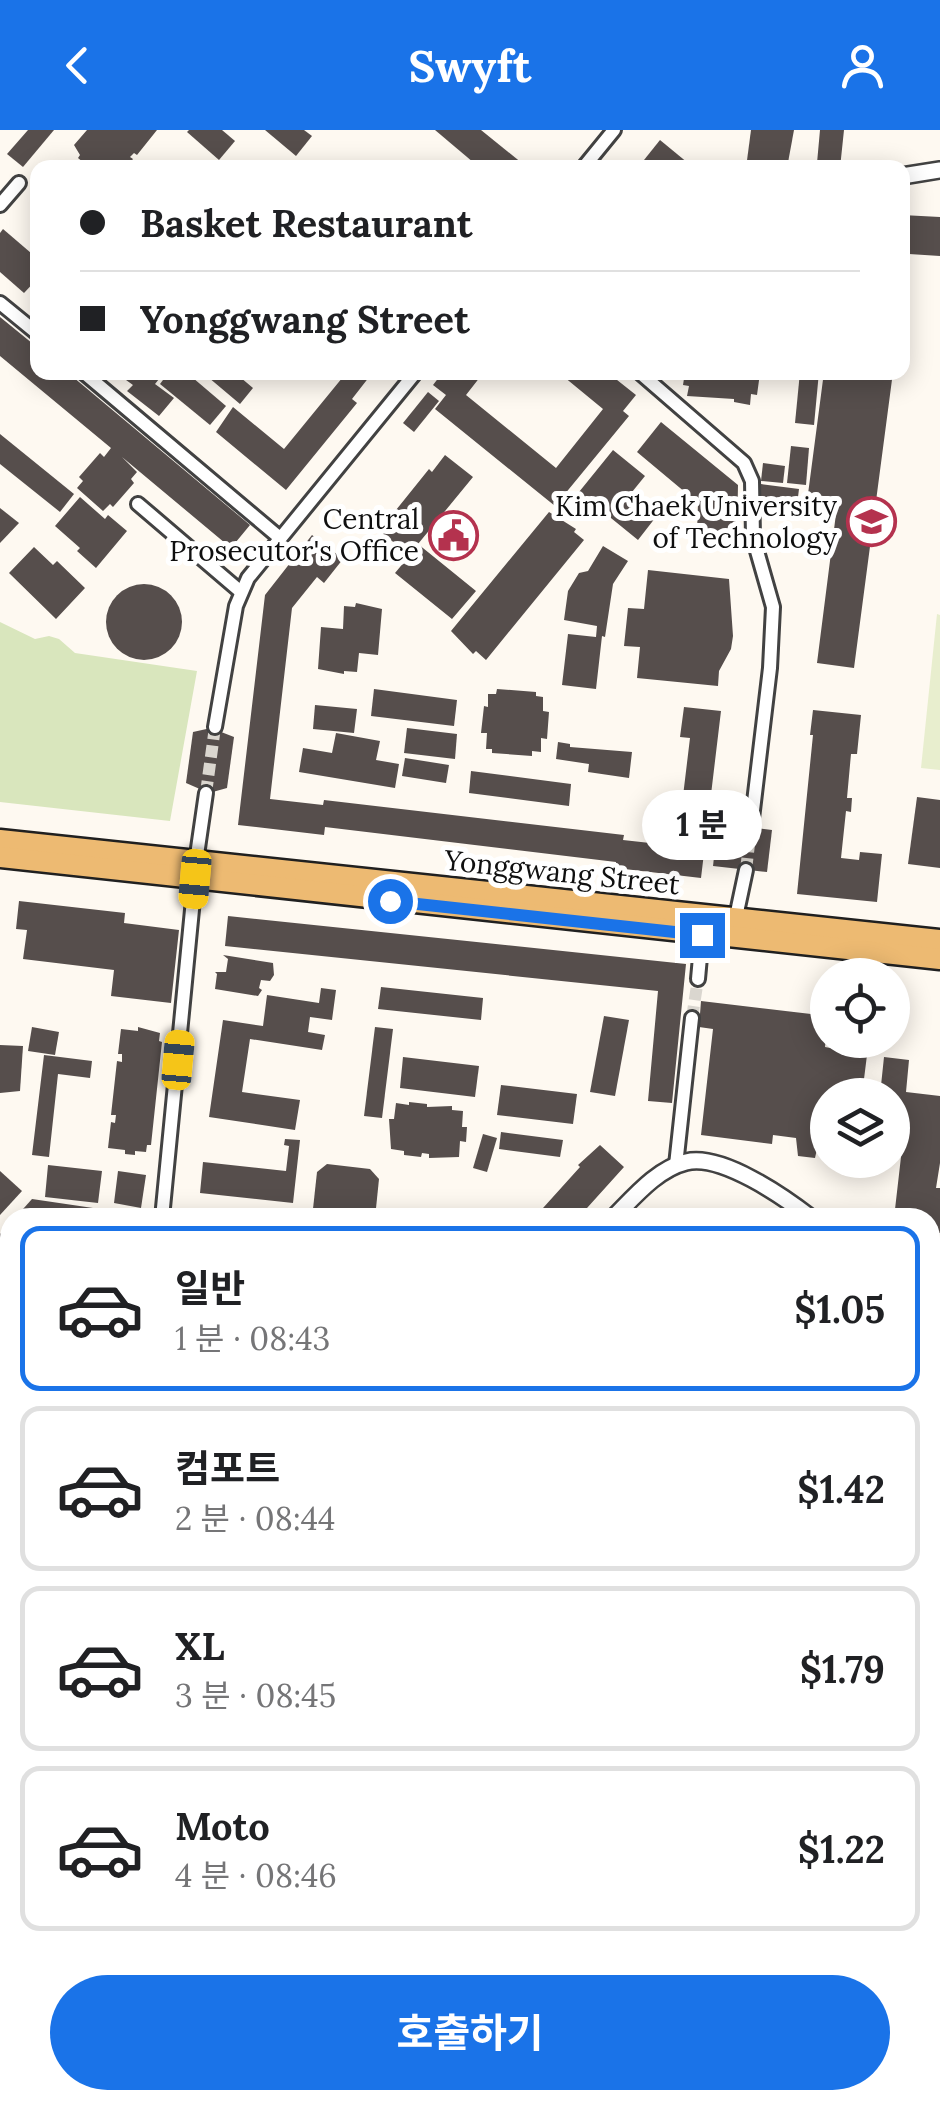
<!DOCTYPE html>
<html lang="ko">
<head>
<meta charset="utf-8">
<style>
	body { margin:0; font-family:Lora,"Noto Sans KR",serif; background:#f6f6f6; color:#202124; height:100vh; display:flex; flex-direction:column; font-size:38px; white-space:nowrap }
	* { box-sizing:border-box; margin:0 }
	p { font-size:32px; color:#757577 }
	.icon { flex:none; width:55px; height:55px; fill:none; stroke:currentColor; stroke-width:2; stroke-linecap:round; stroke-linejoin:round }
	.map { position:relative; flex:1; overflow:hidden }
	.drawer { position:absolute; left:0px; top:1078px; width:940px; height:902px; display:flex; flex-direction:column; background:#fff; border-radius:30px 30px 0 0; box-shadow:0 5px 25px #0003 }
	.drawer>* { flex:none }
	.banner { position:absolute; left:30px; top:30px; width:880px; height:220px; border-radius:20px; box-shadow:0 5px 25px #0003; display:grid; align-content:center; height:220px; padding:0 50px; background:#fff }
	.buttons { position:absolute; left:810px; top:828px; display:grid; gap:20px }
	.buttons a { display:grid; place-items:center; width:100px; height:100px; border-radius:50%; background:#fff; box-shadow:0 5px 25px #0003; font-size:50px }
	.end { position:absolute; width:45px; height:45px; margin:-22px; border:12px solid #1a73e8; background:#fff; box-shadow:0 0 0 5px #fff }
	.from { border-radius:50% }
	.bubble { position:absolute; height:70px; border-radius:35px; background:#fff; box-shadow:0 5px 25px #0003; font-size:32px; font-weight:700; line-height:70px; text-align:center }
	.car { position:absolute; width:30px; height:60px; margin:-30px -15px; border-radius:12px; box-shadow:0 0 8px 2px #0007; background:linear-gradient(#f5c518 24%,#345 0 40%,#f5c518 0 76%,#345 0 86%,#f5c518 0) }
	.banner b { display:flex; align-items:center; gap:35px; height:95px; font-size:38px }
	.banner b+b { border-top:2px solid #e0e0e0 }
	.banner i { width:25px; height:25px; background:#202124 }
	ul { padding:18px 0 0; list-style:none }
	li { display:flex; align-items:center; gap:30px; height:165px; margin:0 20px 15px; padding:0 30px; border:5px solid #e0e0e0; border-radius:20px }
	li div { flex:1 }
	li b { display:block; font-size:38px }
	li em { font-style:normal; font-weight:700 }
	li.active { border-color:#1a73e8 }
	li>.icon { width:90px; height:90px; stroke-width:1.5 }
	.action { display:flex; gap:20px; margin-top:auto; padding:20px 50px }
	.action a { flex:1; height:115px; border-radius:60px; background:#1a73e8; color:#fff; font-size:40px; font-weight:700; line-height:115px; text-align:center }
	header { display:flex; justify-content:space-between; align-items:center; height:130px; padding:0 50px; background:#1a73e8; color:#fff; font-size:45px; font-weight:700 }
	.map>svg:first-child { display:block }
	.green { fill:#d9e6bd }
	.forest { fill:#c0d59e }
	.pitch { fill:#e8eece }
	.building { fill:#564e4c }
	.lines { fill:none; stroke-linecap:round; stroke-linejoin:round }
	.minor-tunnel { stroke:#dad6cf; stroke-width:12; stroke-dasharray:12 6; stroke-linecap:butt }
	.minor-casing { stroke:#424242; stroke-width:18 }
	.tertiary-casing { stroke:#424242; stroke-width:20 }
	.secondary-casing { stroke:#313131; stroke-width:22 }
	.primary-casing { stroke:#202020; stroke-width:25 }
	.minor { stroke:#fff; stroke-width:12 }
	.tertiary { stroke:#fff; stroke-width:15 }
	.secondary { stroke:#f8e5b2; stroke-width:18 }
	.primary { stroke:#edba72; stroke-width:20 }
	.route { stroke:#1a73e8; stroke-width:12 }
	.labels { text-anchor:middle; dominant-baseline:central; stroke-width:10; stroke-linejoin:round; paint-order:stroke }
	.poi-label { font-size:28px; fill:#0f0f0f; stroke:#fff; text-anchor:end }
	.street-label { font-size:28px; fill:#0f0f0f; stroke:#fff }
</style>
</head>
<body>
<header><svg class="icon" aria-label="back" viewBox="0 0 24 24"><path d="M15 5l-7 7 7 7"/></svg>Swyft<svg class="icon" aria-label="person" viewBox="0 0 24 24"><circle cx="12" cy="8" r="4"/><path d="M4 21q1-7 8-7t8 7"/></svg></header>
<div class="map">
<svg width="940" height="1979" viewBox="0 0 940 1979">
	<rect width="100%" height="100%" fill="#fef9f1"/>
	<path class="green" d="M0 492 35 509 49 506 59 509 75 523 197 541 170 691 0 672Z"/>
	<path class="forest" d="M173 1970H355L372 1979H165Z"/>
	<path class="pitch" d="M937 484 940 485V640L921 638Z"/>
	<g class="building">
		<path d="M28 0H54L23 37 7 24Z"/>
		<path d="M87 0H157L137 25 134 23 130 27 133 29 126 38H90L78 28 80 25 74 15Z"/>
		<path d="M189 0H222L235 11 219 30 187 2Z"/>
		<path d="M265 0H304L312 6 296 26Z"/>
		<path d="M435 0H481L528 38H480Z"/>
		<path d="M751 0H794L787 38H746Z"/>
		<path d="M820 0H844L840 38H807L808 32 817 33Z"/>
		<path d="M660 10 694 38 640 35Z"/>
		<path d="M902 85 940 87V126L909 124 905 156Z"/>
		<path d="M3 99 38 129V148L24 163 0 142V103Z"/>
		<path d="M0 187 38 218V242H67L250 395 231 418 122 327 137 342 131 349 134 353 113 377 110 374 103 381 77 358 83 351 79 347 100 323 104 327 111 318 0 226Z"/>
		<path d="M132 242H151L159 249 155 254 174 268 159 286 127 261 133 255 126 250Z"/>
		<path d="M169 242H186L226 276 210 295 160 254Z"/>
		<path d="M202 242H234L253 258 240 274Z"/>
		<path d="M347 242H373L352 269 357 273 286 360 216 302 233 277 284 319Z"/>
		<path d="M443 242H484L466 265 556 338 603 279 558 242H607L636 265 623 281 629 286 555 376 435 279 446 265 433 255Z"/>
		<path d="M685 242 760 243 757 265 751 264 750 275 734 272V269L687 266 689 256 683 255Z"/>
		<path d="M800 242H819L814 295 795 293Z"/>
		<path d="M824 242H893L854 538 817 533 838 368 808 364Z"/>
		<path d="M428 262 439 271 414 302 403 293Z"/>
		<path d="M661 292 738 355 737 403 697 402 698 373 637 322Z"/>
		<path d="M0 304 74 364 60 382 0 334Z"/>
		<path d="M791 316 809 318 806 355 787 353Z"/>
		<path d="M613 320 645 346 632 362 659 383 638 410 579 362Z"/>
		<path d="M445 325 473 347 418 414 476 461 452 489 395 443 410 425 383 404 395 388 392 385 429 339 432 342Z"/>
		<path d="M763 333 785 336 783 353 761 351Z"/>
		<path d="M761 354 799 359 796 383 758 378Z"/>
		<path d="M80 367 105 389 108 385 127 401 96 438 77 421 80 418 55 396Z"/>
		<path d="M0 378 19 393 0 413Z"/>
		<path d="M549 382 576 399 574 402 584 410 486 530 476 521 473 524 451 501Z"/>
		<path d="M312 405 343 429 324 453 317 447 292 478 270 669 323 675 324 670 624 705 623 710 677 716 690 608 680 607 684 577 721 581 701 748 616 738V732L325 697 324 705 238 695 265 465Z"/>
		<path d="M603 416 628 431 613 454 605 507 602 506 596 559 562 555 568 504 596 507 597 496 564 490 568 461 579 443 588 441Z"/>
		<path d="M34 417 53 435 57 431 85 458 56 489 9 443Z"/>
		<path d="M648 440 729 449 733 506 731 519 719 541 718 556 637 548 640 517 624 516 628 478 644 479Z"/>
		<circle cx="144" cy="492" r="38"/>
		<path d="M356 473 382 479 378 525 359 523 357 542 344 541V544L318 539 321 497 343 499 344 476 355 477Z"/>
		<path d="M374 559 457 570 454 596 371 586Z"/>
		<path d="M497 559 536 562V566L543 567V581L549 582 547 609 541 608V622L532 621V626L492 623V619H486L487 603H481L484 576 488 577V564H496Z"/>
		<path d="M315 575 357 579 354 603 313 599Z"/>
		<path d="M813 580 861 585 857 624H851L847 668H852L851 682 846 681 841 728 859 730 860 722 882 724 877 772 797 764 813 605H810Z"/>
		<path d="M211 598 234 607 227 658 209 663 186 653 193 602Z"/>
		<path d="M407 598 457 604 455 629 404 623Z"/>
		<path d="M336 603 380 611 376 630 399 634 395 658 299 642 303 618 332 623Z"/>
		<path d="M558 612 570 614V617L632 622 629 648 588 642 589 634 556 629Z"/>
		<path d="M405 628 449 635 446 653 402 646Z"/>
		<path d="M471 641 571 654 569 676 469 663Z"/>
		<path d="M917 667 940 670V738L908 734Z"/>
		<path d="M718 693 772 700 767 742 713 736Z"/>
		<path d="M19 771 125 783 124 793 179 800 171 873 111 866 114 840 23 829 27 800 16 799Z"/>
		<path d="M228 786 686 834 672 973 648 971 658 861 225 816Z"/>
		<path d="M223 825 273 833 274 845 270 851 261 850 259 858 262 860 258 866 215 859 217 844 215 842H226L228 829Z"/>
		<path d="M381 857 483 868 481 890 378 879Z"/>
		<path d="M321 858 336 860 332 890 310 887 308 902 325 905 322 920 250 909 242 962 300 970 295 1000 209 987 223 890 263 896 267 865 319 873Z"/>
		<path d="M701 871 828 886 825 917 867 925 862 965H828V1020L817 1019 815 1028 798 1026 796 1008 773 1005 772 1014 701 1005 713 899 699 897Z"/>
		<path d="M604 886 629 890 615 966 590 962Z"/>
		<path d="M32 897 59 902 55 925 28 921Z"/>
		<path d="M138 897 160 903 159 911 162 912 151 1015H147L146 1022 135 1021V1025L125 1024V1020L108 1018 111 992 115 993 116 985H111L117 931 122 932V924H118L121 899 138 901Z"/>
		<path d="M375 897 393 899 382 988 364 986Z"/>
		<path d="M0 915 23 916 20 961 0 963Z"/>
		<path d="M44 925 92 931 90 948 58 944 49 1027 32 1025Z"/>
		<path d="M403 927 479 936 475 967 400 958Z"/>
		<path d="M884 927 909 930 906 962 940 966V1033L936 1058H940V1103L930 1102V1088H894L905 992 892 991V965H880Z"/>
		<path d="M501 955 577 964 573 994 497 985Z"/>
		<path d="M409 972 427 974V977L452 976V980L463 981 462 997H467L466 1012 460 1011 459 1027 429 1028V1024L422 1023 421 1027 404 1025V1021L391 1019 389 989H394L396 973 409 975Z"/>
		<path d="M501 1002 563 1010 560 1027 499 1019Z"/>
		<path d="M483 1004 497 1008 487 1042 473 1038Z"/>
		<path d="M285 1009 300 1010 293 1073 200 1063 203 1032 286 1041 289 1016 284 1015Z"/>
		<path d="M600 1015 624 1037 578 1088H534L580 1037 578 1035Z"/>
		<path d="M327 1034 370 1039 379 1049 375 1088H312L317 1042Z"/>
		<path d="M48 1035 102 1041 98 1073 45 1067Z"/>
		<path d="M0 1041 22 1061 0 1085Z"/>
		<path d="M118 1041 146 1045 141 1078 114 1073Z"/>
		<path d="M32 1069 93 1078 92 1088H15Z"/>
		<path d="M10 1093V1129L0 1140V1104Z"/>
		<path d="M0 1204 10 1213V1233L7 1237 0 1230Z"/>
		<path d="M0 1276 10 1285V1304L0 1314Z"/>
		<path d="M0 1462 10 1471V1532L0 1523Z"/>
		<path d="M940 1492V1541L930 1552V1503Z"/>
		<path d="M0 1626 10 1632V1672L0 1667Z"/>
		<path d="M930 1656 940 1665V1715L930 1706Z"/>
		<path d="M10 1784V1814L0 1825V1795Z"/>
		<path d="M10 1849V1917L0 1912V1855Z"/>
		<path d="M83 1970H114L124 1979H75Z"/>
		<path d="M845 1970H884L879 1975 884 1979H837Z"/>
	</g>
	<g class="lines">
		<g class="minor-tunnel">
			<path d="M206 663 215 597"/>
			<path d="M746 740 751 697"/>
			<path d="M692 888 698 849"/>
		</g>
		<defs>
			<g id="minor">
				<path d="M583 38 614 0"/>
				<path d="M0 75 19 53"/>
				<path d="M0 173 38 204"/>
				<path d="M83 242 280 408"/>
				<path d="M639 242 744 333 752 351 753 407 773 477 770 538 751 697"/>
				<path d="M138 374 241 462"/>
				<path d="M215 597 236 476 248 448 416 242"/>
				<path d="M196 732 206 663"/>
				<path d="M736 787 746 740"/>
				<path d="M698 849 702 805"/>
				<path d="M676 1035 692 888"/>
				<path d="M162 1088 195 749"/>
				<path d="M0 1365 10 1354"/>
			</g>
			<g id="tertiary">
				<path d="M902 46 940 40"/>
				<path d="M613 1088C634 1067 657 1039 686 1032 721 1023 784 1067 811 1088"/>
				<path d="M930 1184 940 1193"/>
			</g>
			<g id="secondary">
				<path d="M0 1722 10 1728"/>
				<path d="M458 1970 474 1979"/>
			</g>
			<g id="primary">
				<path d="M0 710 940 810"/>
				<path d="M0 727 940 829"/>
			</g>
		</defs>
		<use href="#minor" class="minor-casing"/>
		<use href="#tertiary" class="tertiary-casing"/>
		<use href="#secondary" class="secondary-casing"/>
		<use href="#primary" class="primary-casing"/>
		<use href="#minor" class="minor"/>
		<use href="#tertiary" class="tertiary"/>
		<use href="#secondary" class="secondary"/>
		<use href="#primary" class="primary"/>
	</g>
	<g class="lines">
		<path class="route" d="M390 771 702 805"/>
	</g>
	<defs>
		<symbol id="university-ring" viewBox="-11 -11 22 22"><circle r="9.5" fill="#fff" stroke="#b4324e" stroke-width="1.5"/><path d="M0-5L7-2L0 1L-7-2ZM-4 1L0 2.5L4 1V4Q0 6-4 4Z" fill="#b4324e"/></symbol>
		<symbol id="civic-ring" viewBox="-11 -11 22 22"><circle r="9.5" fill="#fff" stroke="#b4324e" stroke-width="1.5"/><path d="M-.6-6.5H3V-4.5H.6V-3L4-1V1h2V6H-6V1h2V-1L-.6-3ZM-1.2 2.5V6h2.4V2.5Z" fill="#b4324e"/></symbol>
	</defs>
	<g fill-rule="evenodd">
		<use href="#university-ring" x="844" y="364" width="55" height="55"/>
		<use href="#civic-ring" x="426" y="378" width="55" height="55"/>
	</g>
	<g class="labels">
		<g class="poi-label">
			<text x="837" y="376">Kim Chaek University<tspan x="837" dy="32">of Technology</tspan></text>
			<text x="419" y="389">Central<tspan x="419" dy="32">Prosecutor's Office</tspan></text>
		</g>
		<g class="street-label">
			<text transform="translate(562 742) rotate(6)">Yonggwang Street</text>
		</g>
	</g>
</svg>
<div class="buttons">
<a><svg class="icon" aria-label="locate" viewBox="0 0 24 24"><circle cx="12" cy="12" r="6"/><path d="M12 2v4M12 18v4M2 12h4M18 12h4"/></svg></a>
<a><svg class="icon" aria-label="layers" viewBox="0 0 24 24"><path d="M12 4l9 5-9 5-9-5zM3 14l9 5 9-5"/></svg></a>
</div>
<i class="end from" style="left:390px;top:771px"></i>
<i class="end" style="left:702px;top:805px"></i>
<div class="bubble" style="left:642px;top:660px;width:120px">1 분</div>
<i class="car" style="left:195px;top:749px;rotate:185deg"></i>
<i class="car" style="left:178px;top:930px;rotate:5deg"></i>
<div class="banner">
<b><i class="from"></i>Basket Restaurant</b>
<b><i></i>Yonggwang Street</b>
</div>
<section class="drawer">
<ul>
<li class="active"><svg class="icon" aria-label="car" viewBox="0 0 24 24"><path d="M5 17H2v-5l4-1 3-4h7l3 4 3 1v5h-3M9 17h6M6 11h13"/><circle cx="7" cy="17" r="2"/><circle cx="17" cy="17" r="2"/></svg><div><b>일반</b><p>1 분 · 08:43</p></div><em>$1.05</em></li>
<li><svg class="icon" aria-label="car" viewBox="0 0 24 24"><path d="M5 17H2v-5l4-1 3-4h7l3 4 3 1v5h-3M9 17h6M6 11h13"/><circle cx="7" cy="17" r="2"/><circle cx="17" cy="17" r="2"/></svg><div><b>컴포트</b><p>2 분 · 08:44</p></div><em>$1.42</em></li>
<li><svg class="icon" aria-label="car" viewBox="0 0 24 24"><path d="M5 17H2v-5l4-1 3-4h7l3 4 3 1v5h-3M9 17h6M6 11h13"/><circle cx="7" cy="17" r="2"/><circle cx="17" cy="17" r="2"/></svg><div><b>XL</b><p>3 분 · 08:45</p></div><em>$1.79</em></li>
<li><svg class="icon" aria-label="car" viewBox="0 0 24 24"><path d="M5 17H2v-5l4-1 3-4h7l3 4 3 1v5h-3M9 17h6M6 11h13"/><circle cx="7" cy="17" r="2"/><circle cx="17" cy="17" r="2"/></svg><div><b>Moto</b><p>4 분 · 08:46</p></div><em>$1.22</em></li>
</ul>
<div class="action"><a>호출하기</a></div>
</section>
</div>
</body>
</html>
